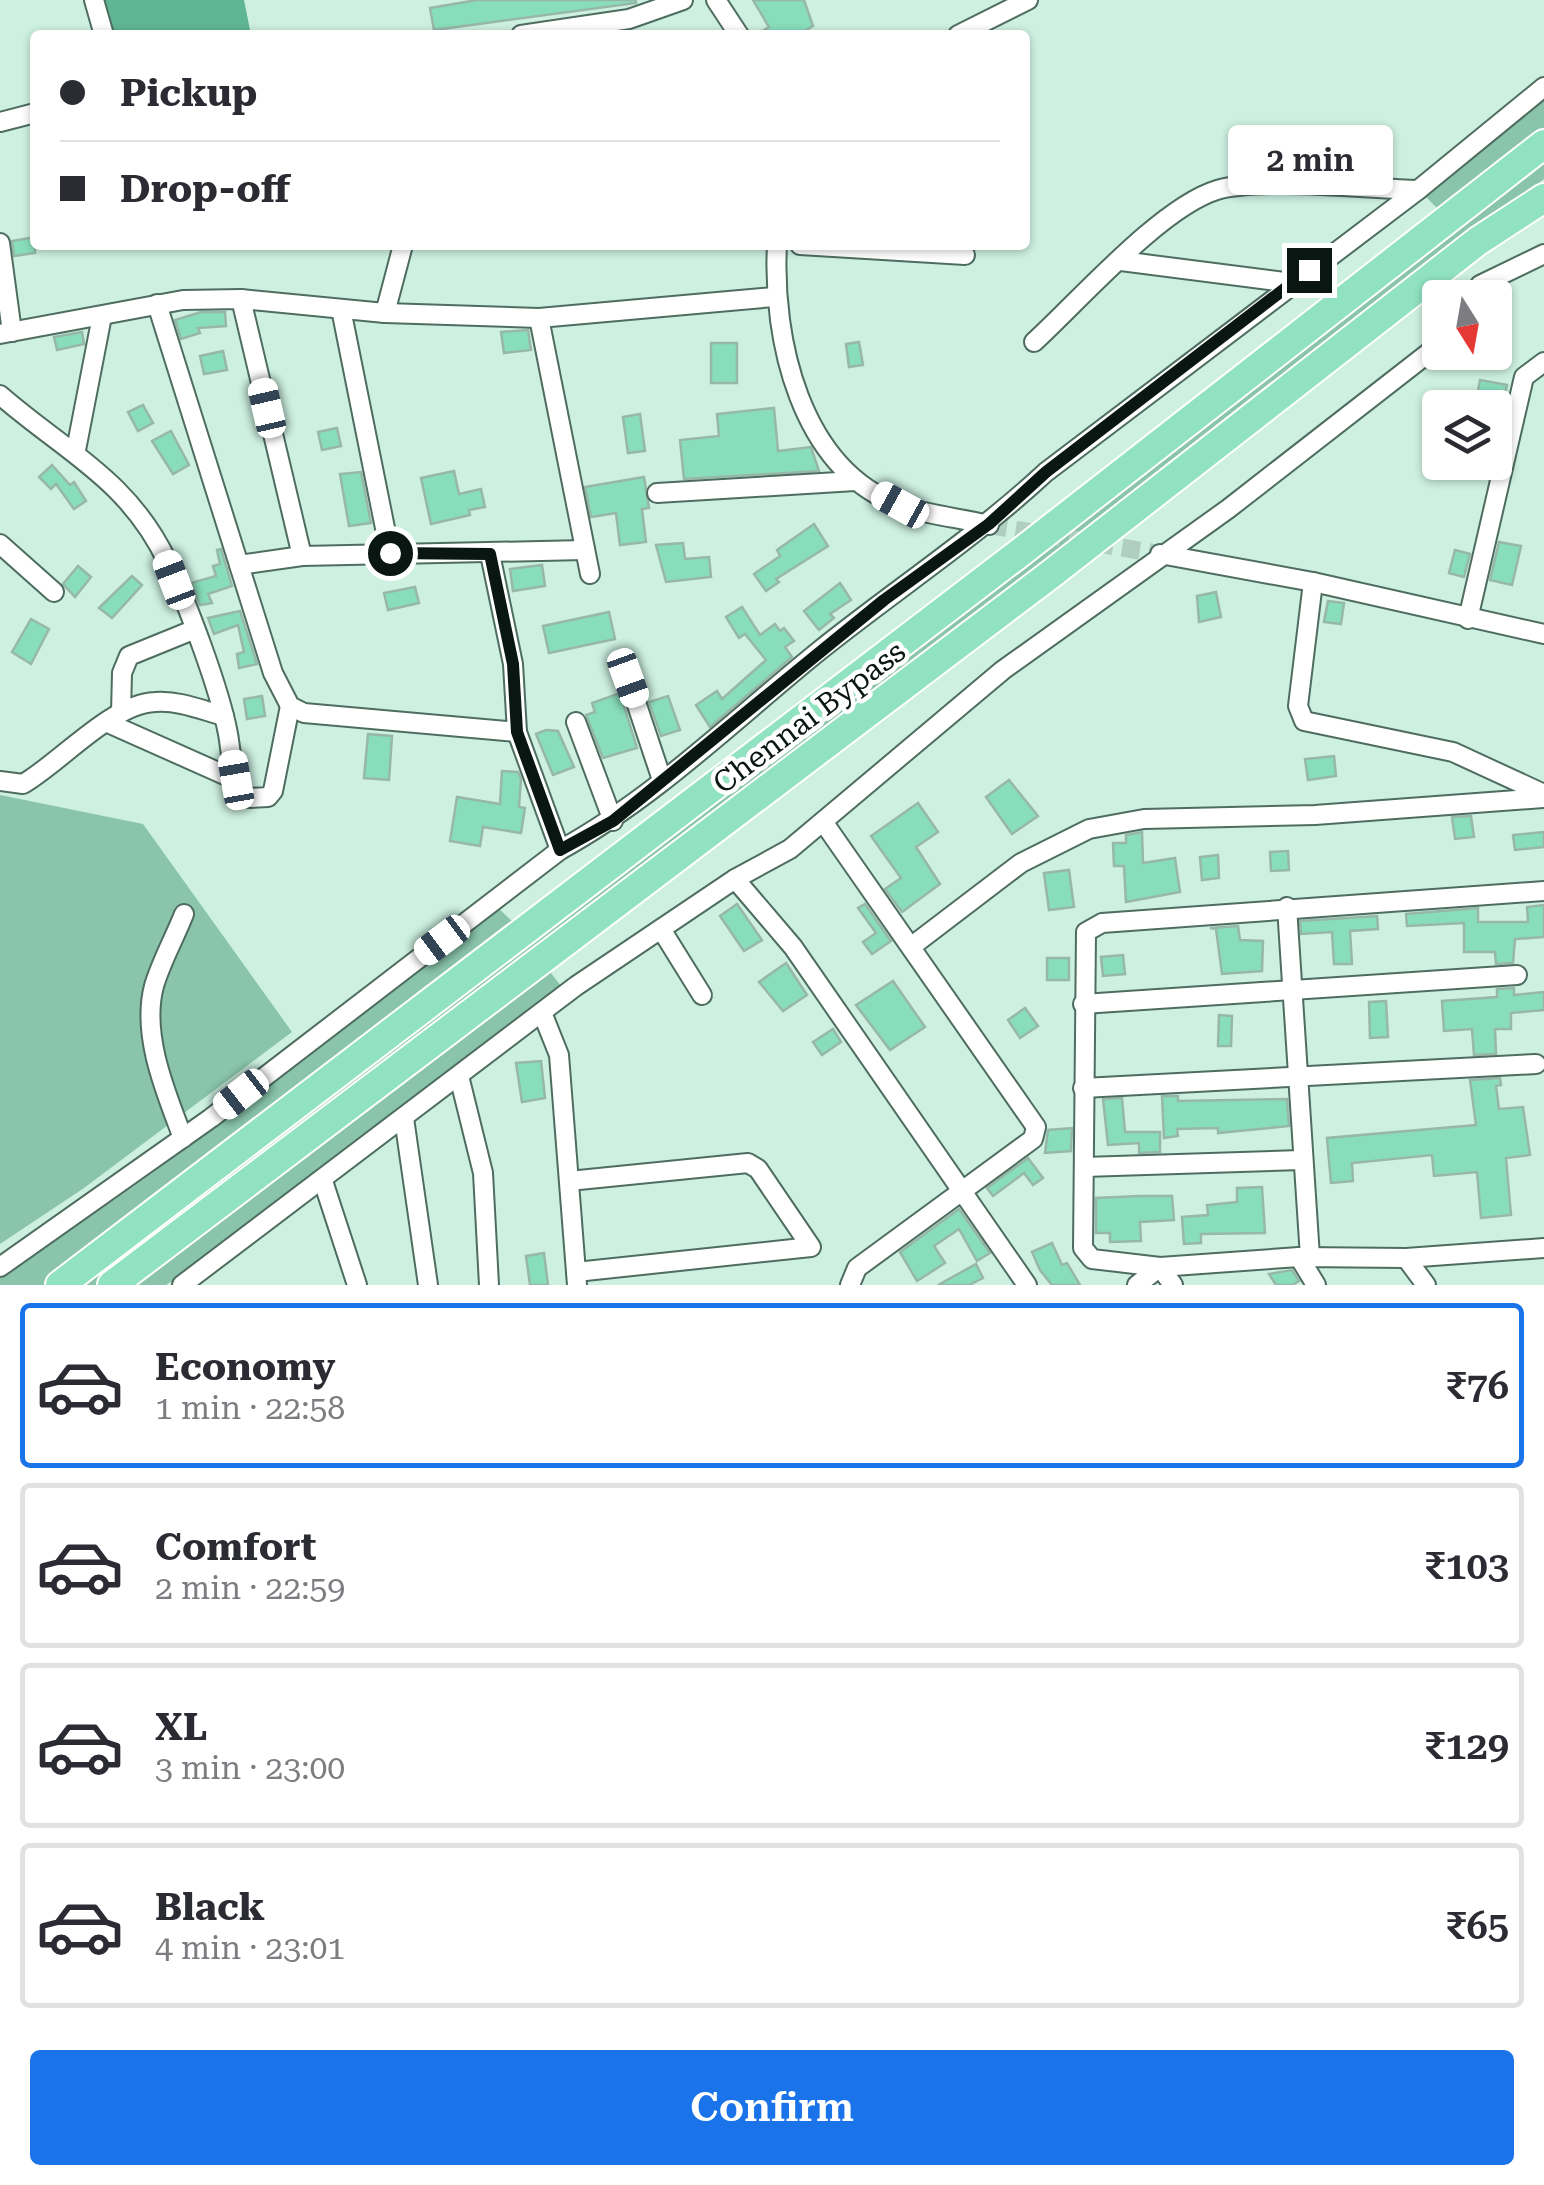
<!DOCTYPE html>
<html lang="en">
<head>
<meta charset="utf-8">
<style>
	body { margin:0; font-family:"Roboto Serif",serif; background:#f7f7f7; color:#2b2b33; height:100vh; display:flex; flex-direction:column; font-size:38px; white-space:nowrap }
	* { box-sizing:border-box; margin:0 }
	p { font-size:32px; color:#7c7c81 }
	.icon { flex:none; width:55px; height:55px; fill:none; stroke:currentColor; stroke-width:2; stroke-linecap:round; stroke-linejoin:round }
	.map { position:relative; height:1285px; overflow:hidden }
	.sheet { display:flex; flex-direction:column; background:#fff; flex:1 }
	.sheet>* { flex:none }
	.hud { position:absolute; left:30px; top:30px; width:1000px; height:220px; border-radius:10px; box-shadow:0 2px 8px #0004; display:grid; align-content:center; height:220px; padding:0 30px; background:#fff }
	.needle { width:65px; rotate:169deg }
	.controls { position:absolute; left:1422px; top:280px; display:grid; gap:20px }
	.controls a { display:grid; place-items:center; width:90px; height:90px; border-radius:10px; background:#fff; box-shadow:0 2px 8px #0004; font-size:50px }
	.end { position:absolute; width:45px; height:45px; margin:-22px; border:12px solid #091611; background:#fff; box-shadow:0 0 0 5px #fff }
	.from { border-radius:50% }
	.bubble { position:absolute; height:70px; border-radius:10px; background:#fff; box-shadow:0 2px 8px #0004; font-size:32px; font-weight:600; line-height:70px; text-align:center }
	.car { position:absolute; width:30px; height:60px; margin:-30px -15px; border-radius:12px; box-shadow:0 0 8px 2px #0007; background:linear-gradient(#fff 24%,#345 0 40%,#fff 0 76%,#345 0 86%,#fff 0) }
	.hud b { display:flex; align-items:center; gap:35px; height:95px; font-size:38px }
	.hud b+b { border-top:2px solid #e1e1e2 }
	.hud i { width:25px; height:25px; background:#2b2b33 }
	ul { padding:18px 0 0; list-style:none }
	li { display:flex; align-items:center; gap:30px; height:165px; margin:0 20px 15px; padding:0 10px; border:5px solid #e1e1e2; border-radius:10px }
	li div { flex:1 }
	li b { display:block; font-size:38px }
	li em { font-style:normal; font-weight:600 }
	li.active { border-color:#1a73e8 }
	li>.icon { width:90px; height:90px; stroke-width:1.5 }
	.action { display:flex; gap:20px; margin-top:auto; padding:20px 30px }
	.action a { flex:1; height:115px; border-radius:10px; background:#1a73e8; color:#fff; font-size:40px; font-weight:600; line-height:115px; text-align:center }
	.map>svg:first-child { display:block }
	.green { fill:#89c4ab }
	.forest { fill:#5fb694 }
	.building { fill:#88debb; stroke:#97b8a9; stroke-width:2.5 }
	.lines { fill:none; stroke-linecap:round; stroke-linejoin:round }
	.minor-tunnel { stroke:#b0cfc2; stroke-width:18; stroke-dasharray:18 9; stroke-linecap:butt }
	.minor-casing { stroke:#4e6d60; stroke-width:22 }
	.highway-casing { stroke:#fff; stroke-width:32 }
	.minor { stroke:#fff; stroke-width:18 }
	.highway { stroke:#90e2c0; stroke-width:28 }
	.route { stroke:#091611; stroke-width:12 }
	.labels { text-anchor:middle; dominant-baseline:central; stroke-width:9; stroke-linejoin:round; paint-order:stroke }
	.street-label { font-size:30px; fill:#091611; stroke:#fff }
</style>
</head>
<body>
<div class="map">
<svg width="1544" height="1285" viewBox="0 0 1544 1285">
	<rect width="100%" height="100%" fill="#cdf0e1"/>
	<g class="green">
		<path d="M1544 98V132L1439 210 1425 196Z"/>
		<path d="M1544 159V179L100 1285H70Z"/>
		<path d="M0 795 143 824 292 1032 84 1188 0 1244Z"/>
		<path d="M498 908 516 925 54 1279 44 1285H0V1276C175 1166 335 1034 498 908Z"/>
		<path d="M547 968 561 986 215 1253 166 1285H127Z"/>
	</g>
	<path class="forest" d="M105 0H244L251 35H113Z"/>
	<g class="building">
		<path d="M477 0H636V3L434 30 430 8Z"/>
		<path d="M753 0H804L813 26 798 35H756L769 27Z"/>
		<path d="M35 237V253L14 256 12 241Z"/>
		<path d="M1496 291 1508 293 1502 331 1495 330Z"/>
		<path d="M201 312H225L226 326 198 328 200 333 181 339 175 320Z"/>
		<path d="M528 330 531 350 504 353 501 332Z"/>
		<path d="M82 332 84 344 57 350 54 337Z"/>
		<path d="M859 342 863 365 849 367 846 344Z"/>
		<rect x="711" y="343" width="26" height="40"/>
		<path d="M223 351 227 370 204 374 200 356Z"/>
		<path d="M1480 380 1507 385 1502 408H1475Z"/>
		<path d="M143 405 153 423 138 431 128 412Z"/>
		<path d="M774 408 778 451 811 447 819 471 684 479 680 440 719 436 717 414Z"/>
		<path d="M640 414 645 451 628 453 623 417Z"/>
		<path d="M337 428 341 446 322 450 318 432Z"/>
		<path d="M171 431 189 465 173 474 152 441Z"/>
		<path d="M52 465 70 485 74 482 86 501 74 509 56 484 51 489 39 477Z"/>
		<path d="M454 471 459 494 481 489 485 507 469 510 470 515 431 524 421 478Z"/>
		<path d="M361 472 371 523 349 526 340 474Z"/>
		<path d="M644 477 649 508 642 509 646 542 620 545 616 513 591 517 585 487Z"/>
		<path d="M814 524 828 546 776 579 779 582 766 591 754 574 780 556 777 550Z"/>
		<path d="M1499 542 1521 546 1512 585 1490 580Z"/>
		<path d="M683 543 685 559 709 557 711 577 666 582 656 545Z"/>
		<path d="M221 549 232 586 208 594 212 603 200 605 191 583 216 576 213 566 220 564 217 550Z"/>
		<path d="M1455 550 1470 554 1464 577 1449 573Z"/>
		<path d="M542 565 545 586 513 591 510 569Z"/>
		<path d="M78 566 91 577 75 597 63 584Z"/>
		<path d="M132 576 142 585 112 618 99 608Z"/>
		<path d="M840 583 851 600 830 614 834 618 819 630 804 611Z"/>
		<path d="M415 587 419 603 388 610 384 593Z"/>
		<path d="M1216 592 1221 617 1199 622 1197 596Z"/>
		<path d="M1328 601 1344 603 1341 624 1324 622Z"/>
		<path d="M742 607 760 635 775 624 780 631 784 628 794 641 785 647 792 657 710 727 696 705 717 691 722 699 766 660 745 634 739 638 726 617Z"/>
		<path d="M240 611 257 664 239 668 237 654 244 652 238 625 214 634 208 618Z"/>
		<path d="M609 612 615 639 549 653 543 626Z"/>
		<path d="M31 619 49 629 31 664 12 652Z"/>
		<path d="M620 693 637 748 603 758 586 715 595 712 592 703Z"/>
		<path d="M262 696 265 716 247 719 244 699Z"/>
		<path d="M668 696 680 730 661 736 649 702Z"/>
		<path d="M546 730 558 731 574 767 553 775 536 734Z"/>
		<path d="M368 734 392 736 389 780 364 778Z"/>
		<path d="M1334 756 1336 776 1308 780 1305 759Z"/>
		<path d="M502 771 518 772 521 779 519 807 525 808 521 833 483 827 480 846 450 841 457 797 500 804Z"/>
		<path d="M1009 780 1038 816 1012 834 986 797Z"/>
		<path d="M918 803 938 832 916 847 940 884 902 912 885 889 901 878 871 836Z"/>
		<path d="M1471 816 1474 837 1455 839 1452 817Z"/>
		<path d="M1142 832 1143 863 1175 858 1180 892 1126 902 1124 866H1114L1113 843H1126V835Z"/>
		<path d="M1544 832V847L1515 850 1513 835Z"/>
		<path d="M1288 851 1289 870 1271 871 1270 852Z"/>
		<path d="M1218 855 1219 878 1202 880 1200 857Z"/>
		<path d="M1069 870 1074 907 1049 910 1044 873Z"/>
		<path d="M737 904 762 940 744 951 720 916Z"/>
		<path d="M865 904 891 941 872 954 863 942 876 933 858 908Z"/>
		<path d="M1544 905V937L1515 939 1513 963 1496 964 1495 952H1464V923L1407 926 1406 914 1478 908V922H1528L1527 907Z"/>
		<path d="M1377 916 1378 929 1350 931 1352 964H1334L1332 932 1301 934 1300 921Z"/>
		<path d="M1238 926 1240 940 1263 941 1262 971 1222 974 1216 929 1210 928Z"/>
		<path d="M1123 955 1125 974 1103 976 1101 957Z"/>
		<rect x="1047" y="958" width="22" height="22"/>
		<path d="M786 963 807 995 783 1011 759 982Z"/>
		<path d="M893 981 925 1027 890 1050 856 1005Z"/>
		<path d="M1514 988V995L1544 992V1010L1511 1013V1029H1495L1496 1054 1474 1055 1472 1029 1444 1031 1442 1001 1497 997V989Z"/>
		<path d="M1386 1001 1388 1037 1370 1038 1369 1002Z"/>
		<path d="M1025 1008 1038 1026 1020 1038 1008 1020Z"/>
		<path d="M1219 1015 1232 1016 1231 1046H1218Z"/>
		<path d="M833 1029 841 1042 822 1055 813 1042Z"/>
		<path d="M541 1061 545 1098 522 1102 516 1063Z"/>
		<path d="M1500 1078 1501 1085 1496 1086 1499 1109 1523 1107 1530 1155 1506 1158 1511 1215 1481 1218 1477 1172 1434 1176 1432 1155 1352 1163 1353 1181 1331 1183 1327 1138 1476 1125 1470 1080Z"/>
		<path d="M1162 1096H1178V1101L1287 1099 1289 1126 1218 1133V1128L1177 1129 1178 1136 1164 1138Z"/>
		<path d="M1122 1098 1125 1132H1160V1152L1139 1153V1143L1108 1145 1103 1099Z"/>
		<path d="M1072 1128 1071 1151 1045 1153 1048 1130Z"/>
		<path d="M1028 1158 1043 1178 1033 1185 1024 1173 993 1196 987 1188Z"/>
		<path d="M1262 1187 1265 1233 1201 1234V1243L1184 1244 1182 1217 1208 1215 1207 1205 1237 1202V1188Z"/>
		<path d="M1139 1196H1172L1174 1220 1140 1222 1141 1241 1110 1242V1233H1096V1198Z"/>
		<path d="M959 1209 990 1253 977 1261 959 1229 934 1246 945 1263 917 1281 900 1252Z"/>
		<path d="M1052 1243 1062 1265 1067 1263 1080 1285H1052L1040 1270 1032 1252Z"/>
		<path d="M544 1253 548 1285H530L526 1256Z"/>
		<path d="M976 1264 983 1278 969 1285H938Z"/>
		<path d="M1292 1270 1299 1281 1292 1285H1276L1269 1274Z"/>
	</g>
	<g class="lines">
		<path class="minor-tunnel" d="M989 525 1160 554"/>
		<defs>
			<g id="minor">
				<path d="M94 0 104 35"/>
				<path d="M716 0 739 35"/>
				<path d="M521 35 629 19 683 0"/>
				<path d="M958 35 1028 0"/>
				<path d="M0 122 35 113"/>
				<path d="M0 243 12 332"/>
				<path d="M777 245C772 339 800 468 899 505 927 515 960 518 989 525"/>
				<path d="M800 245 965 255"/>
				<path d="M1121 261 1292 283"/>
				<path d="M1473 298 1480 285 1544 254"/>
				<path d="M241 299 302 556 585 550"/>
				<path d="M157 304 273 673 290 706 304 713 517 732"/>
				<path d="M341 309 390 553"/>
				<path d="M385 313 403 245"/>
				<path d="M539 318 590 574"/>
				<path d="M0 334 183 300 241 299 385 313 539 318 774 297"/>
				<path d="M1034 342C1079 301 1161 207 1217 190 1261 177 1368 189 1418 190"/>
				<path d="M0 395C64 451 128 479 167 561 187 602 220 690 228 734 232 755 231 785 249 798L268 797 273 791 290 706"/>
				<path d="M76 450 102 316"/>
				<path d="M657 493 855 481"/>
				<path d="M0 544 54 592"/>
				<path d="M490 554 513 664 517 732 560 850"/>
				<path d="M1160 554 1313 582 1544 634"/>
				<path d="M239 565 302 556"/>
				<path d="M1313 582 1298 706 1304 721 1453 752 1544 794"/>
				<path d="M1468 619 1524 377 1544 362"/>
				<path d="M628 678 662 780"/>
				<path d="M121 713 122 673 129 656 193 630"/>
				<path d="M576 722 613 821"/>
				<path d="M108 723 236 780"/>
				<path d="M0 781 23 784C61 762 111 704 155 702 178 700 202 710 224 716"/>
				<path d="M824 823 1036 1127 1033 1139 857 1268 850 1285"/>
				<path d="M735 879 793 947 1027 1285"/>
				<path d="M1287 907 1310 1257"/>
				<path d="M661 929 702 995"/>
				<path d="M912 946 1021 863 1089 829 1144 819 1315 815 1544 798"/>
				<path d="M1083 1004 1517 975"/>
				<path d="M543 1015 559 1055 577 1285"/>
				<path d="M459 1076 483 1173 489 1285"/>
				<path d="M1083 1088 1536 1064"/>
				<path d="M404 1118 428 1285"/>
				<path d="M183 1138C166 1093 141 1035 154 986 161 962 175 937 184 914"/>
				<path d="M1084 1167 1301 1160"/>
				<path d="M323 1181 357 1285"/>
				<path d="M569 1181 748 1163 758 1169 811 1247 576 1272"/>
				<path d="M1299 1257 1316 1285"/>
				<path d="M1406 1258 1426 1285"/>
				<path d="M0 1267 211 1118 560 850C655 798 735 719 819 651 895 590 975 538 1046 472L1418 190 1544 87"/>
				<path d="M182 1285 576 986 735 879 790 849 1003 670 1228 509 1440 344"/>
				<path d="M1137 1285 1160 1267 1299 1257 1406 1258 1544 1248"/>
				<path d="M1173 1285 1160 1267 1092 1259 1083 1248 1086 932 1102 923 1544 891"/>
			</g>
			<g id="highway">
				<path d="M60 1285 1017 555 1544 144"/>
				<path d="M112 1285 1051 574 1478 241 1544 198"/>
			</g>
		</defs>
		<use href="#minor" class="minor-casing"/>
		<use href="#highway" class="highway-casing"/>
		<use href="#minor" class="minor"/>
		<use href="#highway" class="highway"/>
	</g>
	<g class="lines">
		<path class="route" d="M390 553 490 554 513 664 517 732 560 850 613 821 884 600 989 524 1046 472 1309 270"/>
	</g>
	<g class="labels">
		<g class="street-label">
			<text transform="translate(809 717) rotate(-37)">Chennai Bypass</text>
		</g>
	</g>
</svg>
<div class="controls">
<a><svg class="needle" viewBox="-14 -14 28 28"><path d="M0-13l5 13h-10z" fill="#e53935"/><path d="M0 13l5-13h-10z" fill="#7c7c81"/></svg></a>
<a><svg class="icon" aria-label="layers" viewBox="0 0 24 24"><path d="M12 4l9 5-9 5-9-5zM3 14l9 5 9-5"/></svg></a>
</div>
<i class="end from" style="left:390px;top:553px"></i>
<i class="end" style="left:1309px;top:270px"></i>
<div class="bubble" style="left:1228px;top:125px;width:165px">2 min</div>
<i class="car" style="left:267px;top:408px;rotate:347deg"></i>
<i class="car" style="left:900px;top:505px;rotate:299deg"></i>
<i class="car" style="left:174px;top:580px;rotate:339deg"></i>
<i class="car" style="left:628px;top:678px;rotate:160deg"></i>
<i class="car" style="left:236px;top:780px;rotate:350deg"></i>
<i class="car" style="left:442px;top:940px;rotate:233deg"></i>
<i class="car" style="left:241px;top:1094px;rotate:232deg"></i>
<div class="hud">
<b><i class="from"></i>Pickup</b>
<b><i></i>Drop-off</b>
</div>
</div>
<section class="sheet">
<ul>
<li class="active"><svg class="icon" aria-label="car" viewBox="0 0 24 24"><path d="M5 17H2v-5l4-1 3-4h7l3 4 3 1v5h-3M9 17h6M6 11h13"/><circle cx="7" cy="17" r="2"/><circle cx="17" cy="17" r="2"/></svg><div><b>Economy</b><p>1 min · 22:58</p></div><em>₹76</em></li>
<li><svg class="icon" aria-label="car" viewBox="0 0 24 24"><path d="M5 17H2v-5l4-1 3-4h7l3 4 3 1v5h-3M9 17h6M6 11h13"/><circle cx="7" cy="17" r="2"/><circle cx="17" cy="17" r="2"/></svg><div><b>Comfort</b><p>2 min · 22:59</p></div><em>₹103</em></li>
<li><svg class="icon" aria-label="car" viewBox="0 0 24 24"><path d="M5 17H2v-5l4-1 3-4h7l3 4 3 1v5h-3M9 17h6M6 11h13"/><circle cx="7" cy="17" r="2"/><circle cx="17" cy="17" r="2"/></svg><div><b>XL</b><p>3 min · 23:00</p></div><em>₹129</em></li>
<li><svg class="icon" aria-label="car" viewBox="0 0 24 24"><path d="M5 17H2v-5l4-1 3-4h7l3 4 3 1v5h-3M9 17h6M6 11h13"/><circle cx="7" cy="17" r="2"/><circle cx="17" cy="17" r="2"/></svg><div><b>Black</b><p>4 min · 23:01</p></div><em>₹65</em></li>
</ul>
<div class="action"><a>Confirm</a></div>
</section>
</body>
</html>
